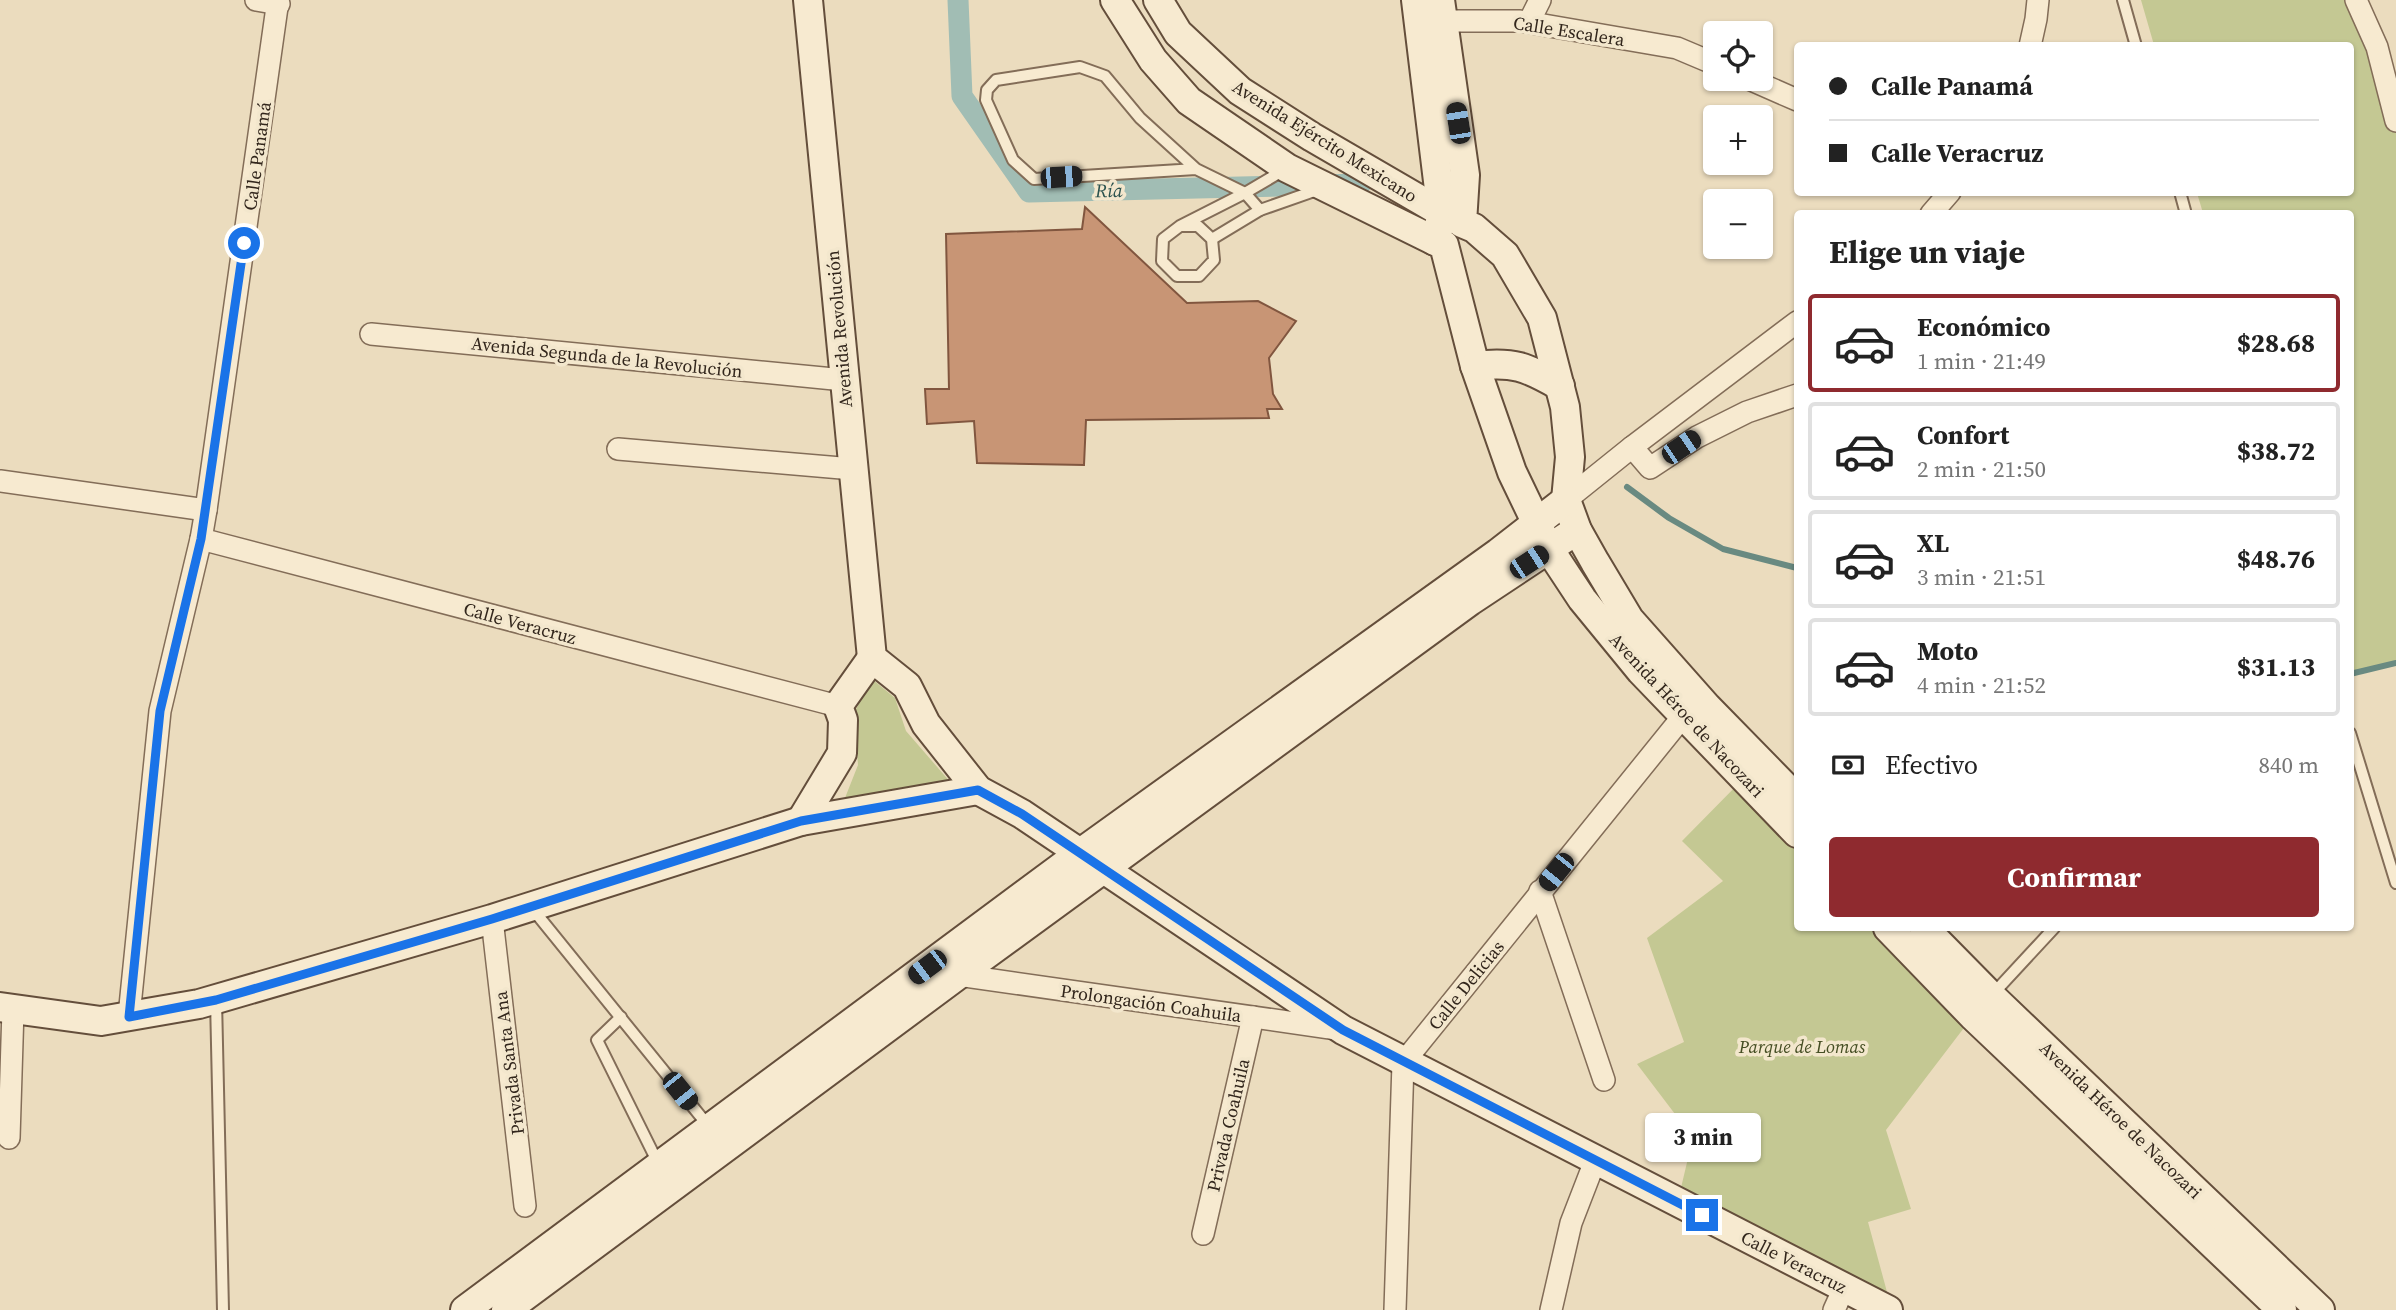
<!DOCTYPE html>
<html lang="es">
<head>
<meta charset="utf-8">
<style>
	body { margin:0; font-family:"Source Serif 4",serif; background:#f2f2f2; color:#222; height:100vh; display:flex; flex-direction:column; font-size:26px; white-space:nowrap }
	* { box-sizing:border-box; margin:0 }
	p { font-size:23px; color:#767676 }
	.icon { flex:none; width:38px; height:38px; fill:none; stroke:currentColor; stroke-width:2; stroke-linecap:round; stroke-linejoin:round }
	.map { position:relative; flex:1; overflow:hidden }
	.sheet { position:absolute; left:1794px; top:210px; width:560px; height:721px; display:flex; flex-direction:column; background:#fff; border-radius:7px; box-shadow:0 2px 5px #0004 }
	.sheet>* { flex:none }
	.guide { position:absolute; left:1794px; top:42px; width:560px; height:154px; border-radius:7px; box-shadow:0 2px 5px #0004; display:grid; align-content:center; height:154px; padding:0 35px; background:#fff }
	.buttons { position:absolute; left:1703px; top:21px; display:grid; gap:14px }
	.buttons a { display:grid; place-items:center; width:70px; height:70px; border-radius:7px; background:#fff; box-shadow:0 2px 5px #0004; font-size:35px }
	.end { position:absolute; width:32px; height:32px; margin:-16px; border:9px solid #1a73e8; background:#fff; box-shadow:0 0 0 4px #fff }
	.from { border-radius:50% }
	.bubble { position:absolute; height:49px; border-radius:7px; background:#fff; box-shadow:0 2px 5px #0004; font-size:23px; font-weight:700; line-height:49px; text-align:center }
	.car { position:absolute; width:21px; height:42px; margin:-21px -10px; border-radius:9px; box-shadow:0 0 5px 2px #0007; background:linear-gradient(#222 24%,#8ab4d8 0 40%,#222 0 76%,#8ab4d8 0 86%,#222 0) }
	.guide b { display:flex; align-items:center; gap:24px; height:66px; font-size:26px }
	.guide b+b { border-top:2px solid #e0e0e0 }
	.guide i { width:18px; height:18px; background:#222 }
	ul { padding:0; list-style:none }
	li { display:flex; align-items:center; gap:21px; height:98px; margin:0 14px 10px; padding:0 21px; border:4px solid #e0e0e0; border-radius:7px }
	li div { flex:1 }
	li b { display:block; font-size:26px }
	li em { font-style:normal; font-weight:700 }
	li.on { border-color:#8f2a2f }
	li>.icon { width:63px; height:63px; stroke-width:1.5 }
	h2 { padding:0 35px; font-size:32px; line-height:84px }
	.pay { display:flex; align-items:center; gap:18px; height:77px; padding:0 35px; font-size:26px }
	.pay p { margin-inline-start:auto }
	.primary-button { display:flex; gap:14px; margin-top:auto; padding:14px 35px }
	.primary-button a { flex:1; height:80px; border-radius:7px; background:#8f2a2f; color:#fff; font-size:28px; font-weight:700; line-height:80px; text-align:center }
	.map>svg:first-child { display:block }
	.green { fill:#c4c893 }
	.lines { fill:none; stroke-linecap:round; stroke-linejoin:round }
	.stream { stroke:#698a81; stroke-width:6 }
	.canal { stroke:#a1bdb4; stroke-width:21 }
	.building { fill:#c89575; stroke:#81563f; stroke-width:2 }
	.lane-casing { stroke:#836d58; stroke-width:14 }
	.street-casing { stroke:#836d58; stroke-width:24 }
	.secondary-casing { stroke:#644e3b; stroke-width:32 }
	.lane { stroke:#f7ead0; stroke-width:10 }
	.street { stroke:#f7ead0; stroke-width:21 }
	.secondary { stroke:#f7ead0; stroke-width:28 }
	.route { stroke:#1a73e8; stroke-width:9 }
	.labels { text-anchor:middle; dominant-baseline:central; stroke-width:7; stroke-linejoin:round; paint-order:stroke }
	.street-label { font-size:18px; fill:#32261c; stroke:#f3e7cd }
	.park-label { font-size:18px; font-style:italic; fill:#454e23; stroke:#f3e7cd }
	.water-label { font-size:19px; font-style:italic; fill:#2b524e; stroke:#f3e7cd }
</style>
</head>
<body>
<div class="map">
<svg width="2396" height="1310" viewBox="0 0 2396 1310">
	<rect width="100%" height="100%" fill="#ebdcbe"/>
	<g class="green">
		<path d="M2141 0H2356L2396 110V663L2350 674V214L2203 213 2197 193 2350 192V46L2154 45Z"/>
		<path d="M872 679 895 698 906 731 951 783 845 798 858 765 854 713Z"/>
		<path d="M1744 778 1797 833V928H1888L1973 1016 1886 1130 1911 1209 1868 1222 1890 1303 1680 1192 1689 1154 1670 1129 1678 1118 1637 1064 1684 1042 1647 938 1723 881 1682 841Z"/>
	</g>
	<g class="lines">
		<g class="stream">
			<path d="M1627 487 1669 518 1723 549 1797 568"/>
			<path d="M2350 674 2396 663"/>
		</g>
		<path class="canal" d="M958 0 962 96 1029 192 1361 184"/>
	</g>
	<path class="building" d="M1085 207 1187 303 1258 301 1296 321 1269 358 1273 394 1282 409H1267L1269 418 1086 420 1084 465 977 463 974 421 927 424 925 389H949L946 234 1082 229Z"/>
	<g class="lines">
		<defs>
			<g id="lane">
				<path d="M2123 0 2136 46"/>
				<path d="M1196 169 1034 179 1013 160 986 100 987 90 996 80 1080 67 1105 76 1140 118 1196 169 1245 193 1260 210"/>
				<path d="M2180 192 2186 214"/>
				<path d="M1180 226H1198L1212 239 1214 260 1199 276H1177L1162 261 1163 239 1180 226 1245 193 1284 170"/>
				<path d="M1212 239 1260 210 1320 189"/>
				<path d="M2350 733 2396 883"/>
				<path d="M531 907 710 1128"/>
				<path d="M1992 995 2054 928"/>
				<path d="M216 1000 223 1310"/>
				<path d="M621 1017 597 1040 658 1163"/>
			</g>
			<g id="street">
				<path d="M256 0 279 4"/>
				<path d="M2356 0 2377 47 2396 121"/>
				<path d="M1529 22 1540 0"/>
				<path d="M1429 23 1442 21H1520L1677 48 1715 64"/>
				<path d="M2030 46 2036 19 2038 0"/>
				<path d="M1749 79 1797 100"/>
				<path d="M1931 214 1950 192"/>
				<path d="M371 334 844 380"/>
				<path d="M1632 447 1650 468 1697 437 1747 412 1797 395"/>
				<path d="M618 449 853 469"/>
				<path d="M0 481 206 510"/>
				<path d="M1566 500 1632 447 1797 322"/>
				<path d="M201 539 838 706"/>
				<path d="M1540 891 1604 1080"/>
				<path d="M492 919 525 1206"/>
				<path d="M958 975 1337 1029"/>
				<path d="M129 1016 160 711 201 539 206 510 278 0"/>
				<path d="M9 1138 13 1009"/>
				<path d="M1203 1234 1253 1017"/>
				<path d="M1395 1310 1403 1063 1684 715 1697 710"/>
				<path d="M1551 1310 1571 1223 1595 1161"/>
				<path d="M1834 1310 1844 1288"/>
			</g>
			<g id="secondary">
				<path d="M808 0 872 658 907 686 926 724 978 790 1022 814 1343 1030 1888 1310"/>
				<path d="M1115 0 1153 60 1189 101 1287 168 1435 241"/>
				<path d="M1158 0 1178 33 1240 91 1312 137 1453 219"/>
				<path d="M1416 0 1442 214 1435 241 1444 245 1475 366 1512 472 1549 549 1582 599 1641 671 1797 833"/>
				<path d="M1440 0 1465 175 1462 223 1474 228 1505 255 1542 318 1565 407 1570 457 1566 500 1577 530 1595 562 1629 619 1707 707 1797 799"/>
				<path d="M1475 366C1513 361 1527 367 1560 386"/>
				<path d="M801 821 842 753 843 720 838 706 872 658"/>
				<path d="M1888 928 1973 1016 2282 1310"/>
				<path d="M1924 928 1991 996 2320 1310"/>
				<path d="M0 1007 101 1021 199 1004 492 919 801 821 978 790"/>
				<path d="M465 1310 1079 854 1498 553 1566 500"/>
				<path d="M506 1310 958 975 1470 601 1577 530"/>
			</g>
		</defs>
		<use href="#lane" class="lane-casing"/>
		<use href="#street" class="street-casing"/>
		<use href="#secondary" class="secondary-casing"/>
		<use href="#lane" class="lane"/>
		<use href="#street" class="street"/>
		<use href="#secondary" class="secondary"/>
	</g>
	<g class="lines">
		<path class="route" d="M244 243 201 539 160 711 129 1017 216 1000 492 919 801 821 978 790 1022 814 1343 1030 1702 1215"/>
	</g>
	<g class="labels">
		<g class="street-label">
			<text transform="translate(1569 31) rotate(9)">Calle Escalera</text>
			<text transform="translate(1325 141) rotate(32)">Avenida Ejército Mexicano</text>
			<text transform="translate(257 156) rotate(-82)">Calle Panamá</text>
			<text transform="translate(839 329) rotate(-95)">Avenida Revolución</text>
			<text transform="translate(607 357) rotate(6)">Avenida Segunda de la Revolución</text>
			<text transform="translate(520 623) rotate(15)">Calle Veracruz</text>
			<text transform="translate(1687 715) rotate(47)">Avenida Héroe de Nacozari</text>
			<text transform="translate(1466 985) rotate(-51)">Calle Delicias</text>
			<text transform="translate(1151 1003) rotate(8)">Prolongación Coahuila</text>
			<text transform="translate(509 1063) rotate(-97)">Privada Santa Ana</text>
			<text transform="translate(2121 1120) rotate(44)">Avenida Héroe de Nacozari</text>
			<text transform="translate(1228 1125) rotate(-77)">Privada Coahuila</text>
			<text transform="translate(1794 1262) rotate(27)">Calle Veracruz</text>
		</g>
		<g class="park-label">
			<text x="1802" y="1046">Parque de Lomas</text>
		</g>
		<g class="water-label">
			<text transform="translate(1109 190) rotate(-1)">Ría</text>
		</g>
	</g>
</svg>
<div class="buttons">
<a><svg class="icon" aria-label="locate" viewBox="0 0 24 24"><circle cx="12" cy="12" r="6"/><path d="M12 2v4M12 18v4M2 12h4M18 12h4"/></svg></a>
<a>+</a>
<a>−</a>
</div>
<i class="end from" style="left:244px;top:243px"></i>
<i class="end" style="left:1702px;top:1215px"></i>
<div class="bubble" style="left:1645px;top:1113px;width:116px">3 min</div>
<i class="car" style="left:1458px;top:123px;rotate:351deg"></i>
<i class="car" style="left:1061px;top:177px;rotate:86deg"></i>
<i class="car" style="left:1681px;top:447px;rotate:56deg"></i>
<i class="car" style="left:1529px;top:562px;rotate:57deg"></i>
<i class="car" style="left:1556px;top:872px;rotate:219deg"></i>
<i class="car" style="left:927px;top:967px;rotate:233deg"></i>
<i class="car" style="left:680px;top:1091px;rotate:141deg"></i>
<div class="guide">
<b><i class="from"></i>Calle Panamá</b>
<b><i></i>Calle Veracruz</b>
</div>
<section class="sheet">
<h2>Elige un viaje</h2>
<ul>
<li class="on"><svg class="icon" aria-label="car" viewBox="0 0 24 24"><path d="M5 17H2v-5l4-1 3-4h7l3 4 3 1v5h-3M9 17h6M6 11h13"/><circle cx="7" cy="17" r="2"/><circle cx="17" cy="17" r="2"/></svg><div><b>Económico</b><p>1 min · 21:49</p></div><em>$28.68</em></li>
<li><svg class="icon" aria-label="car" viewBox="0 0 24 24"><path d="M5 17H2v-5l4-1 3-4h7l3 4 3 1v5h-3M9 17h6M6 11h13"/><circle cx="7" cy="17" r="2"/><circle cx="17" cy="17" r="2"/></svg><div><b>Confort</b><p>2 min · 21:50</p></div><em>$38.72</em></li>
<li><svg class="icon" aria-label="car" viewBox="0 0 24 24"><path d="M5 17H2v-5l4-1 3-4h7l3 4 3 1v5h-3M9 17h6M6 11h13"/><circle cx="7" cy="17" r="2"/><circle cx="17" cy="17" r="2"/></svg><div><b>XL</b><p>3 min · 21:51</p></div><em>$48.76</em></li>
<li><svg class="icon" aria-label="car" viewBox="0 0 24 24"><path d="M5 17H2v-5l4-1 3-4h7l3 4 3 1v5h-3M9 17h6M6 11h13"/><circle cx="7" cy="17" r="2"/><circle cx="17" cy="17" r="2"/></svg><div><b>Moto</b><p>4 min · 21:52</p></div><em>$31.13</em></li>
</ul>
<div class="pay"><svg class="icon" aria-label="cash" viewBox="0 0 24 24"><path d="M3 7h18v10H3z"/><circle cx="12" cy="12" r="2"/></svg>Efectivo<p>840 m</p></div>
<div class="primary-button"><a>Confirmar</a></div>
</section>
</div>
</body>
</html>
